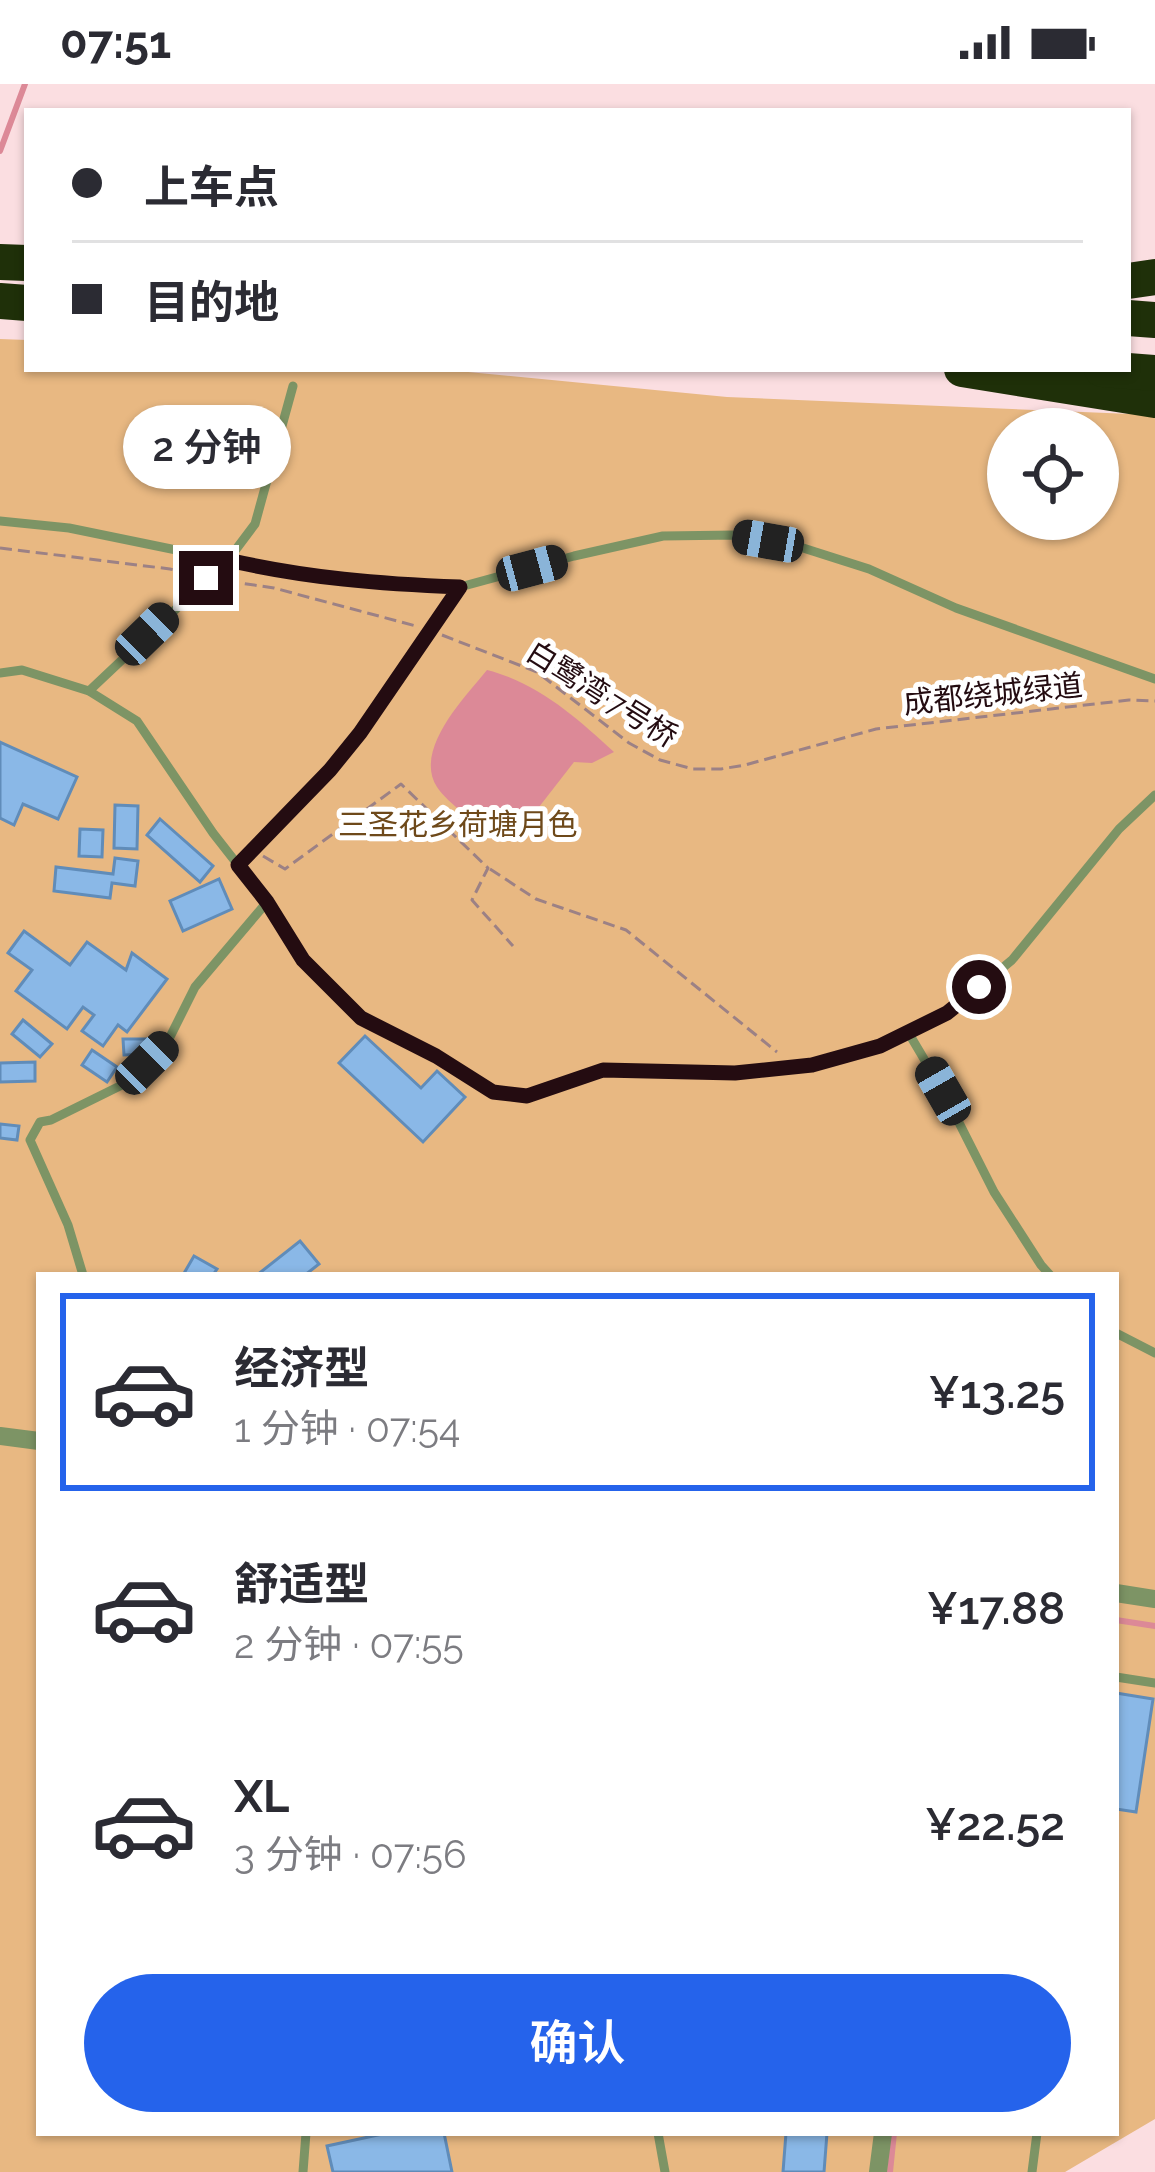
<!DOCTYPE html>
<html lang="zh">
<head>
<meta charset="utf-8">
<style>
	body { margin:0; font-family:Raleway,"Noto Sans SC",sans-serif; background:#f7f7f7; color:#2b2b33; height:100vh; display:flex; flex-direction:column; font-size:45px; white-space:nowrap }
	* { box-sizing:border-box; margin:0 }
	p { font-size:39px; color:#7c7c81 }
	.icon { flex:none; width:66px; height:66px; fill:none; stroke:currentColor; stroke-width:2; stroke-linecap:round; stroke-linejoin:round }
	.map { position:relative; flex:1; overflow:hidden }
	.details { position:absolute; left:36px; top:1188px; width:1083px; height:864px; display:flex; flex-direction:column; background:#fff; border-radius:0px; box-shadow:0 3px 9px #0004 }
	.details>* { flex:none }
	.hud { position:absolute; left:24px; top:24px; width:1107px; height:264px; border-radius:0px; box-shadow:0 3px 9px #0004; display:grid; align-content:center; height:264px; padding:0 48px; background:#fff }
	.fabs { position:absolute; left:987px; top:324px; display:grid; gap:24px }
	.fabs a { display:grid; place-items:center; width:132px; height:132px; border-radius:50%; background:#fff; box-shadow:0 3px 9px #0004; font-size:60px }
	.end { position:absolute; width:54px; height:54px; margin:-27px; border:15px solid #240c11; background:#fff; box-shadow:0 0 0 6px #fff }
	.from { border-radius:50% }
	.bubble { position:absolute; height:84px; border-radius:42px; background:#fff; box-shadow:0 3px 9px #0004; font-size:39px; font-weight:600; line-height:84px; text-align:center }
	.car { position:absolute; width:36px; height:72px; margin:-36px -18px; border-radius:15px; box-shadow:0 0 9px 3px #0007; background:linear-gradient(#222 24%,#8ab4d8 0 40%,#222 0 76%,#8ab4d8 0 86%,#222 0) }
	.hud b { display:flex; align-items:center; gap:42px; height:114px; font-size:45px }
	.hud b+b { border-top:3px solid #e1e1e2 }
	.hud i { width:30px; height:30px; background:#2b2b33 }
	ul { padding:21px 0 0; list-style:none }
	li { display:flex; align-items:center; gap:36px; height:198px; margin:0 24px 18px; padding:0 24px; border:6px solid transparent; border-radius:0px }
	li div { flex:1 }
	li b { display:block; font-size:45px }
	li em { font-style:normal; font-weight:600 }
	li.on { border-color:#2563eb }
	li>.icon { width:108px; height:108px; stroke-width:1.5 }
	.primary-button { display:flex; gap:24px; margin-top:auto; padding:24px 48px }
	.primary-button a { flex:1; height:138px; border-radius:72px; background:#2563eb; color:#fff; font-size:48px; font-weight:600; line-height:138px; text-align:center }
	.status { display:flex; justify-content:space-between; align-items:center; height:84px; padding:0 60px; background:#fff; direction:ltr }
	.status svg { height:33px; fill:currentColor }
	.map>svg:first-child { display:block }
	.green { fill:#e8b882; fill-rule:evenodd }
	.water { fill:#dc8997 }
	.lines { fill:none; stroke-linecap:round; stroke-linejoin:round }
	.stream { stroke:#dc8997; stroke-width:6 }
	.building { fill:#8ab8e7; stroke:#608cb9; stroke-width:3 }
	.path { stroke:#9c8185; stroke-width:3; stroke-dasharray:12 6; stroke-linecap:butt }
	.lane { stroke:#7d9465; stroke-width:9 }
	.street { stroke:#7d9465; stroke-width:18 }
	.highway { stroke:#1f3009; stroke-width:36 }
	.route { stroke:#240c11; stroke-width:15 }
	.labels { text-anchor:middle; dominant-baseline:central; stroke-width:10; stroke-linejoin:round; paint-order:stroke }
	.street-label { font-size:30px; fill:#240c11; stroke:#fff }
	.park-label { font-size:30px; fill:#6e491a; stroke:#fff }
</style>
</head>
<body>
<div class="status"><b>07:51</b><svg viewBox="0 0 49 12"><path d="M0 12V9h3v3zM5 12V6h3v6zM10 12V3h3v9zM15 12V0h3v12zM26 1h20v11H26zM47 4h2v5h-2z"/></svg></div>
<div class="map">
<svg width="1155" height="2088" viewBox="0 0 1155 2088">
	<rect width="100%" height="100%" fill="#fbdee1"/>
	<path class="green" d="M0 255 27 256V285H437L727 313 1155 331V2035L1065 2088H0ZM1008 345H1098V435H1008ZM39 1191H1116V2049H39Z"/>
	<path class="water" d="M487 586C538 599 577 634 614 668L592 679 574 678 525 741 495 754C479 740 448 720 437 703 413 666 465 613 487 586Z"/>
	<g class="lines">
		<g class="stream">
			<path d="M0 67 25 0"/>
			<path d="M1116 1536 1155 1542"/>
			<path d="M890 2088 894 2049"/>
		</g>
	</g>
	<g class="building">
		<path d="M0 658 77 693 58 735 23 720 14 741 0 734Z"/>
		<path d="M115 721 138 722 137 765 114 764Z"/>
		<path d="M160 735 213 782 200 798 147 751Z"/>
		<path d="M80 745 103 746 102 773 79 772Z"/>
		<path d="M115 774 138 777 135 802 112 799 110 814 54 807 56 783 113 790Z"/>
		<path d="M219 795 232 825 183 847 170 817Z"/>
		<path d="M24 847 70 881 87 858 126 886 132 869 167 895 127 948 118 941 103 962 82 947 94 931 83 923 67 945 16 907 32 886 8 869Z"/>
		<path d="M23 936 52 960 40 973 12 950Z"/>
		<path d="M365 952 421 1004 437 987 465 1013 423 1058 339 979Z"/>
		<path d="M123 955H153L154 970 124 971Z"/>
		<path d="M92 966 117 983 107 998 82 981Z"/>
		<path d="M35 978V997L0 998V979Z"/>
		<path d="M0 1040 19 1042 17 1056 0 1054Z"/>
		<path d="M300 1157 319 1180 305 1191H257Z"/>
		<path d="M194 1172 217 1185 213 1191H183Z"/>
		<path d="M1116 1609 1153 1615 1136 1728 1116 1725Z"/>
		<path d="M387 2049H444L452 2088H333L327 2062Z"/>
		<path d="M786 2049H827L824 2088H783Z"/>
	</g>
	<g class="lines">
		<g class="path">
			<path d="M0 464 170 485 194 491"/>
			<path d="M227 497 274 504 416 542"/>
			<path d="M442 551 537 588 629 659 660 676 693 685H721L745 681 876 645 1129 616 1155 617"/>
			<path d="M263 772 285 785 401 700 488 784 472 816 513 862"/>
			<path d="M490 785 536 815 626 846 777 968"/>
		</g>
		<g class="lane">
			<path d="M0 437 69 444 279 487 375 500 460 503 574 472 663 452 736 451 800 463 869 485 956 524 1155 595"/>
			<path d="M0 589 22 586 89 607 137 637 213 749 267 818 303 876 361 934 435 972 493 1008 527 1012 603 986 735 989 811 981 880 962 947 930 1012 876 1119 745 1155 711"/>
			<path d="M89 607 228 476 255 440 293 302"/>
			<path d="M238 781 330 685 360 649 460 503"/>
			<path d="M908 948 943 1007 994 1108 1041 1181 1050 1191"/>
			<path d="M83 1191 68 1141 30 1056 40 1038 51 1036 128 998 166 961 195 903 267 818"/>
			<path d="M1116 1249 1155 1269"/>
			<path d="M1116 1593 1155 1599"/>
			<path d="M658 2049 665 2088"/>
			<path d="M303 2088 306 2049"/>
			<path d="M1032 2088 1037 2049"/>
		</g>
		<g class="street">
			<path d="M0 1352 39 1357"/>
			<path d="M1116 1509 1155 1515"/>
			<path d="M878 2088 883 2049"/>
		</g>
		<g class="highway">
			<path d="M0 178 27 179"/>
			<path d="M1128 197 1155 193"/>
			<path d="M0 217 27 219"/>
			<path d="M1128 234 1155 236"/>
			<path d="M962 285 1155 316"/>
			<path d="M1102 285 1155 289"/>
		</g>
	</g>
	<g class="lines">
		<path class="route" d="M206 494 228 476C307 494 380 500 460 503L360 649 330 686 238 781 267 818 303 876 361 934 436 972 493 1008 527 1012 603 986 735 989 812 981 880 962 947 929 979 903"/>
	</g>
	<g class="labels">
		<g class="street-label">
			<text transform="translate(602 610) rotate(32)">白鹭湾·7号桥</text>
			<text transform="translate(993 610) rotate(-6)">成都绕城绿道</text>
		</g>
		<g class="park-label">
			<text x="458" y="740">三圣花乡荷塘月色</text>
		</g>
	</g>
</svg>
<div class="fabs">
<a><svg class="icon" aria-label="locate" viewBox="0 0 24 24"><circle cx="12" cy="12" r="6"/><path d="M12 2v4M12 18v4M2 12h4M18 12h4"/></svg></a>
</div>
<i class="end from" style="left:979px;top:903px"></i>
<i class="end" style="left:206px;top:494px"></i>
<div class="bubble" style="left:123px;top:321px;width:168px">2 分钟</div>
<i class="car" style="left:768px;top:457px;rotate:280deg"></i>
<i class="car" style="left:532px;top:484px;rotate:75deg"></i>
<i class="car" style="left:147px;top:550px;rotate:46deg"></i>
<i class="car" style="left:147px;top:979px;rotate:45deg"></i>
<i class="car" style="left:943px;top:1007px;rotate:330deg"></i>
<div class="hud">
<b><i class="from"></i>上车点</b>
<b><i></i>目的地</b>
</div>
<section class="details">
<ul>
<li class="on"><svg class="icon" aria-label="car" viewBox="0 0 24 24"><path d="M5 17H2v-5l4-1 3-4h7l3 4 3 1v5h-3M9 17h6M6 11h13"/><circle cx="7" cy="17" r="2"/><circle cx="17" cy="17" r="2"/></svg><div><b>经济型</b><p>1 分钟 · 07:54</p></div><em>¥13.25</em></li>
<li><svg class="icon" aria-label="car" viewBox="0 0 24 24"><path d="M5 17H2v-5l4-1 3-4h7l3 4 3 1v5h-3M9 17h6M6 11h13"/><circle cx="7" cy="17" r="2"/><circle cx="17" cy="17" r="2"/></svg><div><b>舒适型</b><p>2 分钟 · 07:55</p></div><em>¥17.88</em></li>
<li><svg class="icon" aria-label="car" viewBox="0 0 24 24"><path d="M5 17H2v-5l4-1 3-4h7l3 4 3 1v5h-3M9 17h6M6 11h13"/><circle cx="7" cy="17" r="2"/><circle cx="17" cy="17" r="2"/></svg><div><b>XL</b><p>3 分钟 · 07:56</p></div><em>¥22.52</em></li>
</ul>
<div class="primary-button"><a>确认</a></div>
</section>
</div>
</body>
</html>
